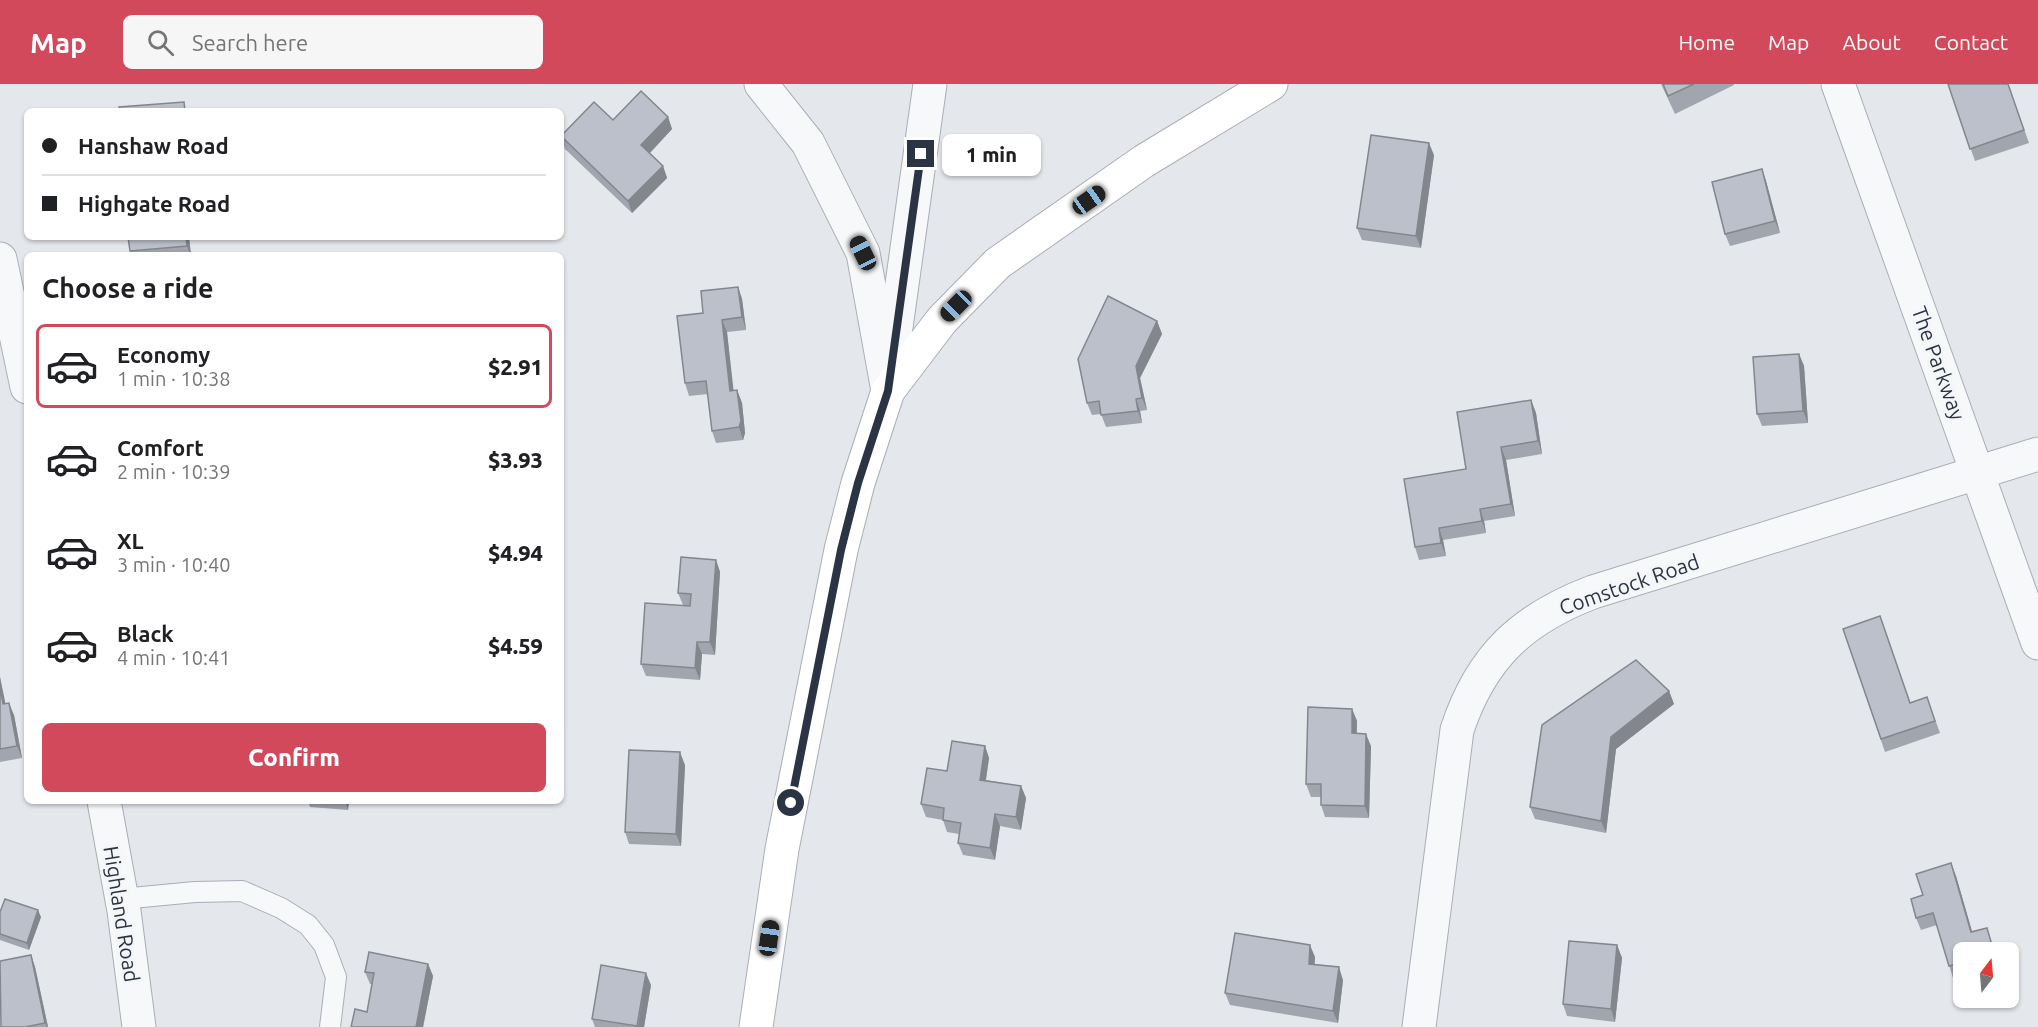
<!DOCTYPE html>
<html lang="en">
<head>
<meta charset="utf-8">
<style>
	body { margin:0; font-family:Ubuntu,sans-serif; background:#f6f6f6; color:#202124; height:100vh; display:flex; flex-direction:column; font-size:22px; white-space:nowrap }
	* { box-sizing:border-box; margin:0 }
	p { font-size:20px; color:#757577 }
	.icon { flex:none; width:33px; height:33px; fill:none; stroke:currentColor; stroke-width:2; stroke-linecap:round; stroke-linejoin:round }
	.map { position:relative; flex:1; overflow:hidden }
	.panel { position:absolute; left:24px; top:168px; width:540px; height:552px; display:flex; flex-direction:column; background:#fff; border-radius:9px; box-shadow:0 2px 4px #0004 }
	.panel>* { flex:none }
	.banner { position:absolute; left:24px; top:24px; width:540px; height:132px; border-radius:9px; box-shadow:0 2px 4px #0004; display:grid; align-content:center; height:132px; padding:0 18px; background:#fff }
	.needle { width:39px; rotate:16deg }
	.fabs { position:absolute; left:1953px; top:858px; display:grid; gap:12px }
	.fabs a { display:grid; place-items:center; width:66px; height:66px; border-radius:9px; background:#fff; box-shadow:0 2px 4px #0004; font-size:30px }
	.end { position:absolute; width:27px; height:27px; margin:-14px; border:8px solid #2b3445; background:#fff; box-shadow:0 0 0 3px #fff }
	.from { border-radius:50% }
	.bubble { position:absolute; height:42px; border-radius:9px; background:#fff; box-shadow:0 2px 4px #0004; font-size:20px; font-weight:800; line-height:42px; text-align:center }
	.car { position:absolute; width:18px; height:36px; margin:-18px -9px; border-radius:8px; box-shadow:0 0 4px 2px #0007; background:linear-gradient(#222 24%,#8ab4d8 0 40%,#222 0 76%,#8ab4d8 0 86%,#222 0) }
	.banner b { display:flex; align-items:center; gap:21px; height:57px; font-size:22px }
	.banner b+b { border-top:2px solid #e0e0e0 }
	.banner i { width:15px; height:15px; background:#202124 }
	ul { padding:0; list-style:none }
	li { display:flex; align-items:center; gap:18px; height:84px; margin:0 12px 9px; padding:0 6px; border:3px solid transparent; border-radius:9px }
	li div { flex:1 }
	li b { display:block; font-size:22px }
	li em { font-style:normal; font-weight:800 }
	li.on { border-color:#d1495b }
	li>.icon { width:54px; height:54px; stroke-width:1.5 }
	h2 { padding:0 18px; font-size:27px; line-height:72px }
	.primary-button { display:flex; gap:12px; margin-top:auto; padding:12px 18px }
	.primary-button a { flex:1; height:69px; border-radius:9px; background:#d1495b; color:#fff; font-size:24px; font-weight:800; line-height:69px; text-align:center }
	header { display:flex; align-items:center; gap:36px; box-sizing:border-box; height:84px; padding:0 30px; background:#d1495b; color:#fff }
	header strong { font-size:28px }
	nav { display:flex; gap:33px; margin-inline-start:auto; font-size:21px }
	.search { width:420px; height:54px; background:#f6f6f6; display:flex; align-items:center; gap:15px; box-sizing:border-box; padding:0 21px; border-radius:9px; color:#757577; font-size:22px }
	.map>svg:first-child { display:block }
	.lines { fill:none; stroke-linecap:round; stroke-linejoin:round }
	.lane-casing { stroke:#a9aeb7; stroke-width:22 }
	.street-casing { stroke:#a9aeb7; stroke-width:35 }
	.secondary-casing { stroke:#a9aeb7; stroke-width:35 }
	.lane { stroke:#f7f8fa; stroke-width:20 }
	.street { stroke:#f7f8fa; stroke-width:33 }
	.secondary { stroke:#fff; stroke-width:33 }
	.wall { fill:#a1a5ae }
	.shaded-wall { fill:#83868d }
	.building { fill:#bbc0ca; stroke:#83868d; stroke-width:1.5 }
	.route { stroke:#2b3445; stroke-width:8 }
	.labels { text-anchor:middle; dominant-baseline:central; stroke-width:6; stroke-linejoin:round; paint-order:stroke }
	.street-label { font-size:21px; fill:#2b3445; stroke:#f4f6f9 }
</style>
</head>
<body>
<header>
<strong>Map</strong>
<div class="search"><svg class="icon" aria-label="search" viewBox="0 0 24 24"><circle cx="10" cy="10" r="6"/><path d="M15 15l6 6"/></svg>Search here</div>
<nav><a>Home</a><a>Map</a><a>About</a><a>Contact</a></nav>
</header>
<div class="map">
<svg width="2038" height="943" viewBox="0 0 2038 943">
	<rect width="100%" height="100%" fill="#e4e7ec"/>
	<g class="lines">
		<defs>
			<path id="lane" d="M121 815 195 808 242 807 281 824 308 841 324 861 336 893 330 943"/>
			<g id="street">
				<path d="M761 0 808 59 863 169 888 307"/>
				<path d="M1838 0 2038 559"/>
				<path d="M0 175 27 303"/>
				<path d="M891 279 930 0"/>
				<path d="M104 717 124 827 139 943"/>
				<path d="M1419 943 1457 646C1481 573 1522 535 1593 508L2038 370"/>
			</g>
			<path id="secondary" d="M756 943 782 765 841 466 858 399 888 307 942 236 998 179 1144 77 1271 0"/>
		</defs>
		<use href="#lane" class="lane-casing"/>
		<use href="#street" class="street-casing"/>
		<use href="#secondary" class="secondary-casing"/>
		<use href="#lane" class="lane"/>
		<use href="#street" class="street"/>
		<use href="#secondary" class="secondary"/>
	</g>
	<g class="wall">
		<path d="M1661 0H1734V1L1675 30Z"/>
		<path d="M1948 0H2008L2029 59 1975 77Z"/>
		<path d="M668 33 672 45 650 69 663 82 667 94 632 129 565 65 561 53 613 36Z"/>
		<path d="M1434 71 1421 164 1362 156 1357 144Z"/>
		<path d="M1762 85 1766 97 1780 149 1730 162 1725 150Z"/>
		<path d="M128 153H189L191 171H131L130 167Z"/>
		<path d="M738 203 742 215 746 246 727 248 733 307 737 306 742 319 745 349 743 356 716 359 712 347 708 310 689 312 685 299 703 229Z"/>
		<path d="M1157 237 1162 250 1140 294 1147 326 1140 327 1142 339 1106 343 1101 330 1092 331 1087 319Z"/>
		<path d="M1799 270 1804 282 1808 339 1762 342 1757 330Z"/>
		<path d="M1531 316 1536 329 1542 370 1506 376 1515 432 1484 437 1486 449 1443 456 1446 472 1419 476 1415 463 1466 385Z"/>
		<path d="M716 476 720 488 715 571 702 570 700 596 646 592 641 580 690 522 683 521 678 509Z"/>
		<path d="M1843 545 1910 619 1927 613 1940 649 1885 668Z"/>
		<path d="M0 593 5 620 14 631 22 674 0 678Z"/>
		<path d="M1669 607 1674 620 1616 665 1606 749 1535 735 1530 723Z"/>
		<path d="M1352 625 1357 637V650L1371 662 1369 734 1325 733 1321 721V713H1311L1306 700Z"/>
		<path d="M985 662 989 674 986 696 1021 702 1026 714 1021 746 1000 742 995 776 963 771 958 759 959 750 947 748 943 736 926 733 921 720 947 687Z"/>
		<path d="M685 681 681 762 629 760 625 748Z"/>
		<path d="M308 717H349L348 726 310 723Z"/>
		<path d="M1956 792 1972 848 1991 856 1995 868H1964V892L1953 894 1937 841 1921 846 1916 834 1923 811Z"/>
		<path d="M0 828 41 833 29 866 0 856Z"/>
		<path d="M1617 861 1622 874 1615 938 1567 932 1563 920Z"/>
		<path d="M31 871 35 883 48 943H1Z"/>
		<path d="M1315 873 1314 881 1343 896 1338 939 1230 921 1225 909Z"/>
		<path d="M428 880 433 892 423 943H351L367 928 372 900H370L365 888Z"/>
		<path d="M651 901 644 943H595L592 935Z"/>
	</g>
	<g class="shaded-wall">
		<path d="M668 33 672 45 646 73 641 61Z"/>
		<path d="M1429 59 1434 71 1421 164 1416 152Z"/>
		<path d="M663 82 667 94 632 129 628 117Z"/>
		<path d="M1762 85 1766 97 1780 149 1775 137Z"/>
		<path d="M186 153H189L191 171H190L187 162Z"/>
		<path d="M738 203 742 215 746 246 742 233Z"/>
		<path d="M722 236 727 248 735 319 730 307Z"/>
		<path d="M1157 237 1162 250 1140 294 1147 326 1142 314 1136 282Z"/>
		<path d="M1799 270 1804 282 1808 339 1803 327Z"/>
		<path d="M737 306 742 319 745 349 743 356 739 343Z"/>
		<path d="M1136 315 1140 327 1142 339 1138 327Z"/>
		<path d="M1531 316 1536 329 1542 370 1538 357Z"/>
		<path d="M1501 363 1506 376 1515 432 1511 420Z"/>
		<path d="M1480 425 1484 437 1486 449 1482 437Z"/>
		<path d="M1439 444 1443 456 1446 472 1441 459Z"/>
		<path d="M716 476 720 488 715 571 710 558Z"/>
		<path d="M697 558 702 570 700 596 695 584Z"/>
		<path d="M0 593 8 632 3 620 0 603Z"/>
		<path d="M1669 607 1674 620 1616 665 1606 749 1601 737 1611 653Z"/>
		<path d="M9 619 14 631 22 674 17 662Z"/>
		<path d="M1352 625 1357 637 1356 662 1352 649Z"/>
		<path d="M1366 650 1371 662 1369 734 1365 722Z"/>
		<path d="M985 662 989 674 984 708 980 696Z"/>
		<path d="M680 668 685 681 681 762 676 750Z"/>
		<path d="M1021 702 1026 714 1021 746 1016 733Z"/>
		<path d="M345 717H349L348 726Z"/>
		<path d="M995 730 1000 742 995 776 990 764Z"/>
		<path d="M1951 779 1956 792 1976 861 1971 848Z"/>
		<path d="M38 826 41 833 29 866 27 859Z"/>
		<path d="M1310 861 1315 873 1314 892 1309 880Z"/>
		<path d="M1617 861 1622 874 1615 938 1611 925Z"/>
		<path d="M31 871 35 883 48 943H47L45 939Z"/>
		<path d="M428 880 433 892 423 943H416Z"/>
		<path d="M1339 883 1343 896 1338 939 1333 927Z"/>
		<path d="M646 889 651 901 644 943H638Z"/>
	</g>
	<g class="building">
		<path d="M1663 0H1694L1668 12Z"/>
		<path d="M1948 0H2008L2024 46 1970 65Z"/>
		<path d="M641 7 668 33 641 61 663 82 628 117 561 52 594 18 613 36Z"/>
		<path d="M184 18 185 27H119V23Z"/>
		<path d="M1371 51 1429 59 1416 152 1357 144Z"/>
		<path d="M1762 85 1775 137 1725 150 1712 98Z"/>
		<path d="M128 153H186L187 162 130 167Z"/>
		<path d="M738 203 742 233 722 236 730 307 737 306 741 337 739 343 712 347 706 297 685 299 677 232 703 229 701 207Z"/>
		<path d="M1108 212 1157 237 1136 282 1142 314 1136 315 1138 327 1101 331 1099 317 1087 319 1078 275Z"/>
		<path d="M1799 270 1803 327 1757 330 1753 273Z"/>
		<path d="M1531 316 1538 357 1501 363 1511 420 1480 425 1482 437 1439 444 1441 459 1415 463 1404 395 1466 385 1457 328Z"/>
		<path d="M681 473 716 476 710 558H697L695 584 641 580 645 519 690 522 691 510 678 509Z"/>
		<path d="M1880 532 1910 619 1927 613 1935 637 1881 655 1843 545Z"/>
		<path d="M1636 576 1669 607 1611 653 1601 737 1530 723 1542 641Z"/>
		<path d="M0 603 3 620 9 619 17 662 0 665Z"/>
		<path d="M1308 623 1352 625V649L1366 650 1365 722 1321 721V700H1306Z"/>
		<path d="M952 657 985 662 980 696 1021 702 1016 733 995 730 990 764 958 759 961 739 943 736 944 724 921 720 927 684 947 687Z"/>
		<path d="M629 666 680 668 676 750 625 748Z"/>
		<path d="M1951 779 1971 848 1987 844 1994 868H1964V878L1949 882 1933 829 1916 834 1911 815 1923 811 1916 790Z"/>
		<path d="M5 815 38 826 27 859 0 850V828Z"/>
		<path d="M1235 849 1310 861 1309 880 1339 883 1333 927 1225 909Z"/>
		<path d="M1569 857 1617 861 1611 925 1563 920Z"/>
		<path d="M369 868 428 880 416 943H351L355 925 367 928 374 889 365 888Z"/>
		<path d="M31 871 45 939 25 943H1L0 877Z"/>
		<path d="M601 881 646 889 637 942 592 935Z"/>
	</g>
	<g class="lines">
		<path class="route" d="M791 719 841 466 858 399 888 307 921 70"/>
	</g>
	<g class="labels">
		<g class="street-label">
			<text transform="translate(1939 279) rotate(70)">The Parkway</text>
			<text transform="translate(1629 500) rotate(-19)">Comstock Road</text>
			<text transform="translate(122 830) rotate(81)">Highland Road</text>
		</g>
	</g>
</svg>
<div class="fabs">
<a><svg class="needle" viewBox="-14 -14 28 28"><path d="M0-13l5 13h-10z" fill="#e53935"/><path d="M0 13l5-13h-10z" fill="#757577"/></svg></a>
</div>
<i class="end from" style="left:791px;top:719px"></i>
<i class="end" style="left:921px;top:70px"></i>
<div class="bubble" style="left:942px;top:50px;width:99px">1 min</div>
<i class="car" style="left:1089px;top:116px;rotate:55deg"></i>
<i class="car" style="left:863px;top:169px;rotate:334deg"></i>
<i class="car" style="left:956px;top:222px;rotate:225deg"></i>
<i class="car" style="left:769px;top:854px;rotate:8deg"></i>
<div class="banner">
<b><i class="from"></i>Hanshaw Road</b>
<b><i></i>Highgate Road</b>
</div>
<section class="panel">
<h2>Choose a ride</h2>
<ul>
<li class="on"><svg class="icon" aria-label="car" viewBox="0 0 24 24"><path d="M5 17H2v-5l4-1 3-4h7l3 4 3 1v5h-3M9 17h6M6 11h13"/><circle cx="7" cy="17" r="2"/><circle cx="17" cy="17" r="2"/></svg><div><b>Economy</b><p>1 min · 10:38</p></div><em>$2.91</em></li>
<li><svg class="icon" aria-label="car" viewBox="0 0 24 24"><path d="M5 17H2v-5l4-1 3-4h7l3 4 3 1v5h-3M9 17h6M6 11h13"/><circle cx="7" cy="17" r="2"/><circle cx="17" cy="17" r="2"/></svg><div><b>Comfort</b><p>2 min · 10:39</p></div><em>$3.93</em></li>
<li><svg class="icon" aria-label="car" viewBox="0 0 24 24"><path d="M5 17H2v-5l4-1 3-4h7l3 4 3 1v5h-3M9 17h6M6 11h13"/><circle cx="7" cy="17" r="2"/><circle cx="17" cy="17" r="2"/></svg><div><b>XL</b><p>3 min · 10:40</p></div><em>$4.94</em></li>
<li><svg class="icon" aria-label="car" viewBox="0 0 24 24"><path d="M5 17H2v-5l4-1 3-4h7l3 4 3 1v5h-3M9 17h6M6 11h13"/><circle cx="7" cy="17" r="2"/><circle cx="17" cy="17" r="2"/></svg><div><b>Black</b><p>4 min · 10:41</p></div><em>$4.59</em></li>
</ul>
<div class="primary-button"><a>Confirm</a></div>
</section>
</div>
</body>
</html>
